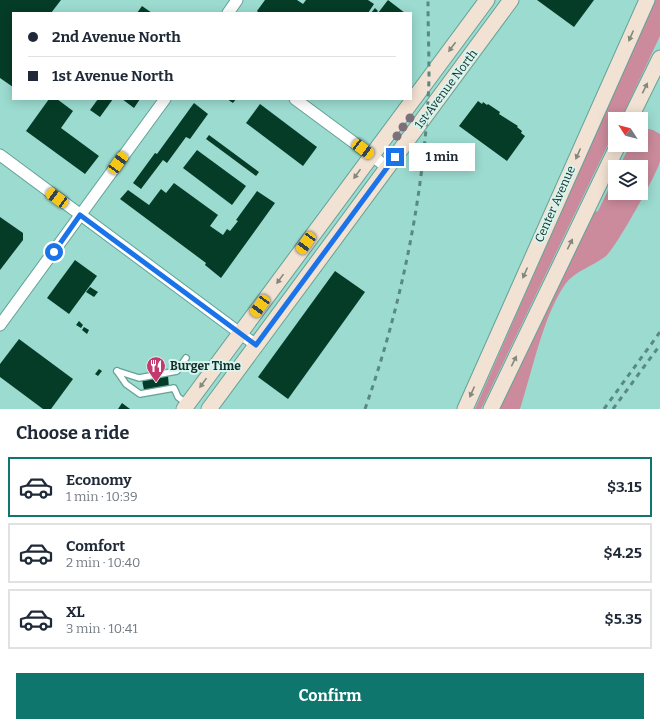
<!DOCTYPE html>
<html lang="en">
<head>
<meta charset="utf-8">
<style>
	body { margin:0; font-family:Bitter,serif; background:#f2f2f3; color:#1f2937; height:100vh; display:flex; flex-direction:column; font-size:15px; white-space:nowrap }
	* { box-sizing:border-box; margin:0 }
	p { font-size:13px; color:#747a83 }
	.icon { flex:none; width:22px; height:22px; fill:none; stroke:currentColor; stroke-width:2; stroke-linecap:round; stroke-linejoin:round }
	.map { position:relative; height:409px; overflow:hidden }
	.panel { display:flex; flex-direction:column; background:#fff; flex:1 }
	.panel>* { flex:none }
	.top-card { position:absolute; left:12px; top:12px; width:400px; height:88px; border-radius:0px; box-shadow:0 2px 10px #0003; display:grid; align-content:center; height:88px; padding:0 16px; background:#fff }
	.needle { width:26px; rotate:306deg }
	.controls { position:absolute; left:608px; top:112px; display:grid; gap:8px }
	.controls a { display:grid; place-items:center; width:40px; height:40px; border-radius:0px; background:#fff; box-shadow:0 2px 10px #0003; font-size:20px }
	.end { position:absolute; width:18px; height:18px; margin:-9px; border:5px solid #1a73e8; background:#fff; box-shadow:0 0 0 2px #fff }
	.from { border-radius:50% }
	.bubble { position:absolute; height:28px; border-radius:0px; background:#fff; box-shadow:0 2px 10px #0003; font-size:13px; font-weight:700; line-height:28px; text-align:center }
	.car { position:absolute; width:12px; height:24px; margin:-12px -6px; border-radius:5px; box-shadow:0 0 3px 1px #0007; background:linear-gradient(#f5c518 24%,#345 0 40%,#f5c518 0 76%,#345 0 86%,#f5c518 0) }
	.top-card b { display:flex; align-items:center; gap:14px; height:38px; font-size:15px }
	.top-card b+b { border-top:1px solid #e0e1e3 }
	.top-card i { width:10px; height:10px; background:#1f2937 }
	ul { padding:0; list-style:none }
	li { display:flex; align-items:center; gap:12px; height:60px; margin:0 8px 6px; padding:0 8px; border:2px solid #e0e1e3; border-radius:0px }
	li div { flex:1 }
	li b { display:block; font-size:15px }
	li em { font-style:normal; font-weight:700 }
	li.current { border-color:#0f766e }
	li>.icon { width:36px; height:36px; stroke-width:1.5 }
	h2 { padding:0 16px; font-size:18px; line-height:48px }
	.button { display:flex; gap:8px; margin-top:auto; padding:8px 16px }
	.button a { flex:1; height:46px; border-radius:0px; background:#0f766e; color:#fff; font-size:16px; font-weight:700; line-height:46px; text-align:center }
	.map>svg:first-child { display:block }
	.green { fill:#cb8b9c }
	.building { fill:#053c27 }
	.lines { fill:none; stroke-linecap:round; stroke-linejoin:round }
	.lane-casing { stroke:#64a297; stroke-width:8 }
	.street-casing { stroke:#64a297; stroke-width:13 }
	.secondary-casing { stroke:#64a297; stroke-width:17 }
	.lane { stroke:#fff; stroke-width:5.5 }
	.street { stroke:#fff; stroke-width:11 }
	.secondary { stroke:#f2e2d3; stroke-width:15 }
	.rail { stroke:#5b8880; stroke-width:3; stroke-dasharray:5 5; stroke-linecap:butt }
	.tree { fill:#7e707b }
	.oneway { fill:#83887e }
	.route { stroke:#1a73e8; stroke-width:5 }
	.labels { text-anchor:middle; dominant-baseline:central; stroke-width:4; stroke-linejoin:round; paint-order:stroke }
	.street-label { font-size:12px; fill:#142e2a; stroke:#d6f5ef }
	.poi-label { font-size:12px; font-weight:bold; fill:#142e2a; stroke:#d6f5ef; text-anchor:start }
</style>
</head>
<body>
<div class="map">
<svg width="660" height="409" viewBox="0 0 660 409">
	<rect width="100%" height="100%" fill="#9cdbd0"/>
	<g class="green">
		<path d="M654 0H660V36L621 119H615V130L481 409H475Z"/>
		<path d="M644 128 653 130 660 134C660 143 660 153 660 161 658 173 615 249 606 256 592 267 574 271 564 286 543 317 532 372 520 409H499L594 212 598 211 615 176V193H641V167H619L630 145H641V130Z"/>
	</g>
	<g class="building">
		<path d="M0 0H61L51 13H13V87L0 78Z"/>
		<path d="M265 0H297L303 4 306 0H368L374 4 368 13H259L257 11Z"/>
		<path d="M388 0 405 13H378Z"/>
		<path d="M537 0H594L574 27Z"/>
		<path d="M142 6 152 13H137Z"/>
		<path d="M375 8 378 11 376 13H371Z"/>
		<path d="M49 99H57L73 111 61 128 99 156 85 174 26 131Z"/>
		<path d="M98 99H113L100 117 90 110Z"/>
		<path d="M122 99H140L134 108Z"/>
		<path d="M227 99H236L233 103Z"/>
		<path d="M478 101 482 104 483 102 487 105 488 104 500 112 499 114 518 126 517 127 522 131 521 133 525 136 507 161 459 126Z"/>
		<path d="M194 103 208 114 190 139 186 137 167 163 163 160 141 189 133 183 155 153 157 154Z"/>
		<path d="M260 104 317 147 303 166 246 123Z"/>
		<path d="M209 135 259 172 256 176 206 139Z"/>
		<path d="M197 150 246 186 232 205 183 168Z"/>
		<path d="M174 183 218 215 210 226 223 235 227 229 230 231 238 221 236 220 257 191 275 203 221 278 205 265 206 263 120 199 128 190 149 205 161 189 166 193Z"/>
		<path d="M0 217 23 233V240L0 270Z"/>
		<path d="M75 260 97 276 69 314 47 298Z"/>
		<path d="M335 271 365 292 288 399 258 377Z"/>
		<path d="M90 287 98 292 94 297 86 292Z"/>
		<path d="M79 321 83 325 81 328 76 325Z"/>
		<path d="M84 327 89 330 87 334 82 330Z"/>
		<path d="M19 339 73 379 51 409H43L0 377V364Z"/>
		<path d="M99 369 102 371 98 376 95 374Z"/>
		<path d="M165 373V376H168L169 388 162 389V387L144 390 142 380 162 377 161 374Z"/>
		<path d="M122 403 130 409H118Z"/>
	</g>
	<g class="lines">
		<defs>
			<g id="lane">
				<path d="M117 371 126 384 140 394 174 388 178 397 186 403"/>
				<path d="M117 371 139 378 177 371 186 358"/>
			</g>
			<g id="street">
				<path d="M228 13 237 0"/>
				<path d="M295 99 387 167"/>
				<path d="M0 155 256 345"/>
				<path d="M0 325 165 99"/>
			</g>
			<g id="secondary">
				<path d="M630 119 660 58"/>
				<path d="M184 409 487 0"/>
				<path d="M209 409 511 0"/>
				<path d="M465 409 647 0"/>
				<path d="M491 409 618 145"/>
			</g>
		</defs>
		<use href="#lane" class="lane-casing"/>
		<use href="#street" class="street-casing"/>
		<use href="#secondary" class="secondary-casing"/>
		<use href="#lane" class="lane"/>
		<use href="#street" class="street"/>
		<use href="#secondary" class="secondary"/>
		<g class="rail">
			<path d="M365 409C402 304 425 191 429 79 429 53 428 26 428 0"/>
			<path d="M604 409 660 332"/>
			<path d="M613 409 660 345"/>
		</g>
	</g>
	<g class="tree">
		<circle cx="410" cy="118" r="4.5"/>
		<circle cx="403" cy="127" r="4.5"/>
		<circle cx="397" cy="136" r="4.5"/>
	</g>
	<defs><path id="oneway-solid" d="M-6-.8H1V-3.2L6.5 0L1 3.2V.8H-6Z"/></defs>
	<g class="oneway">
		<use href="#oneway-solid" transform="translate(631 36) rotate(114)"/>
		<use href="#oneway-solid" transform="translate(452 47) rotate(127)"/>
		<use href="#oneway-solid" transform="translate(645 88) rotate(-64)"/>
		<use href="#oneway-solid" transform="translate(578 154) rotate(114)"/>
		<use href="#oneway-solid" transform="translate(357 174) rotate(126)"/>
		<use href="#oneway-solid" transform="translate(570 244) rotate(-64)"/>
		<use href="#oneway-solid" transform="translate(525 273) rotate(114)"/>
		<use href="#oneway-solid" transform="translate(280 279) rotate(126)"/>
		<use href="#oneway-solid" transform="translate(514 361) rotate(-64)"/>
		<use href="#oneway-solid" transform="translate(203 383) rotate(126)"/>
		<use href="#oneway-solid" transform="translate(472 392) rotate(114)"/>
	</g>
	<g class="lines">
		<path class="route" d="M54 252 80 215 256 345 395 157"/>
	</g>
	<defs>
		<symbol id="restaurant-pin" viewBox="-11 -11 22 30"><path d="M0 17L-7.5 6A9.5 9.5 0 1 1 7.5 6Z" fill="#c5396e" stroke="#d6f5ef"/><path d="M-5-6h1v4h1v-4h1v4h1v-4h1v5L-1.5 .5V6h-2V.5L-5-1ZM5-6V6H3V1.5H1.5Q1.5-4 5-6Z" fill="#fff"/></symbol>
	</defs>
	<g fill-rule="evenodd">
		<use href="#restaurant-pin" x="145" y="355" width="22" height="30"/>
	</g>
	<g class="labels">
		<g class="street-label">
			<text transform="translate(446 89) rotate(-53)">1st Avenue North</text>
			<text transform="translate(555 204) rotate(-66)">Center Avenue</text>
		</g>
		<g class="poi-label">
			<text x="170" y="366">Burger Time</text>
		</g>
	</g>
</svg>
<div class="controls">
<a><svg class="needle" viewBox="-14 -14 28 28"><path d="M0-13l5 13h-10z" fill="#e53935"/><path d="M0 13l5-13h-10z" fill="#747a83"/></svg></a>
<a><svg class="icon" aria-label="layers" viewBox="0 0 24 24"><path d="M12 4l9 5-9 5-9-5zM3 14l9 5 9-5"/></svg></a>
</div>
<i class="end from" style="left:54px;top:252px"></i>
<i class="end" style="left:395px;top:157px"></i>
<div class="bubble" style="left:409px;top:143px;width:66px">1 min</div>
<i class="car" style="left:363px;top:149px;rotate:127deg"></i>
<i class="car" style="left:118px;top:163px;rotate:36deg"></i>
<i class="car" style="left:57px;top:198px;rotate:306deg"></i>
<i class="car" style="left:306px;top:243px;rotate:216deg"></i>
<i class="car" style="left:260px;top:306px;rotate:216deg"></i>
<div class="top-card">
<b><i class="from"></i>2nd Avenue North</b>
<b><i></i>1st Avenue North</b>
</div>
</div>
<section class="panel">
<h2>Choose a ride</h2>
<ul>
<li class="current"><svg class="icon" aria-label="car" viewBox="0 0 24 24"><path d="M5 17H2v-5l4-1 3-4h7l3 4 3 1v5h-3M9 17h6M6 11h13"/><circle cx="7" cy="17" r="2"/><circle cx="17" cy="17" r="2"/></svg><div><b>Economy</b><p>1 min · 10:39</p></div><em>$3.15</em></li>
<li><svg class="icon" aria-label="car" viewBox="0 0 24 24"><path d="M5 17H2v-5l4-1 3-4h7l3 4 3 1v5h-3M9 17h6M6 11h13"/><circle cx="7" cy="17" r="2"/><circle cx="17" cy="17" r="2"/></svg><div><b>Comfort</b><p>2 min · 10:40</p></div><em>$4.25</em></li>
<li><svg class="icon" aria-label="car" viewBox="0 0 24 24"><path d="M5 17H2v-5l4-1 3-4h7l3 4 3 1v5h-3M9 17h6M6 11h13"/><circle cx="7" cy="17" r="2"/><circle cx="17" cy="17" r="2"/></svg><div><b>XL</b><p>3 min · 10:41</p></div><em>$5.35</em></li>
</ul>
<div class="button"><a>Confirm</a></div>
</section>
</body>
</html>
